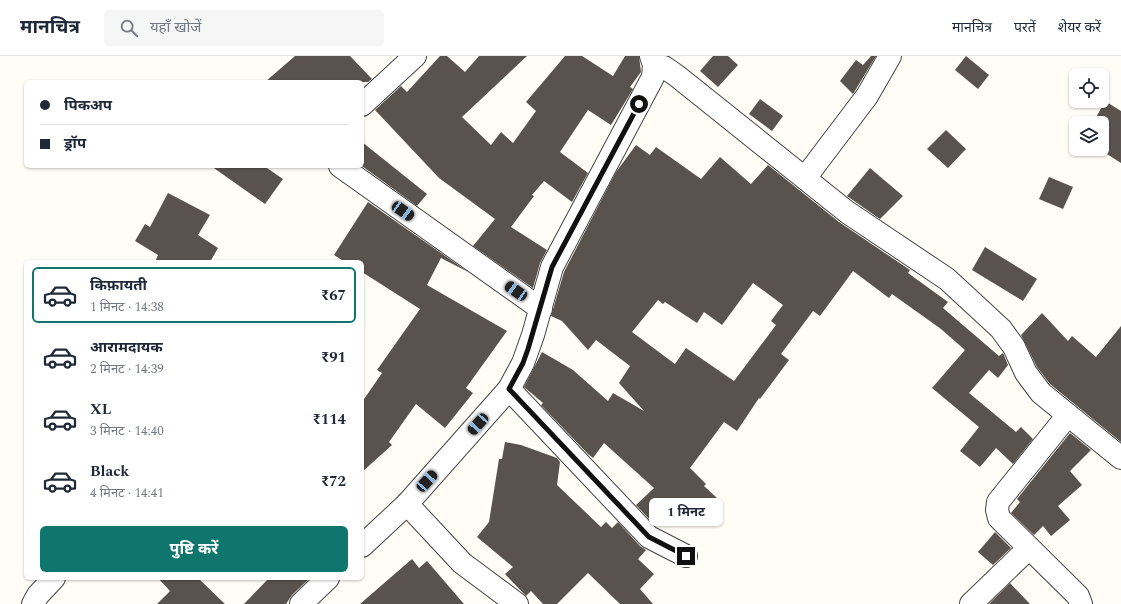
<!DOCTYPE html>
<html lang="hi">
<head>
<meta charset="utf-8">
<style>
	body { margin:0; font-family:Spectral,"Noto Sans Devanagari",serif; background:#f6f6f7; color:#1f2937; height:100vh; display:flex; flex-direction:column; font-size:15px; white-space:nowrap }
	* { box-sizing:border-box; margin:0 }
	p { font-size:13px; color:#747a83 }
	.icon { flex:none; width:22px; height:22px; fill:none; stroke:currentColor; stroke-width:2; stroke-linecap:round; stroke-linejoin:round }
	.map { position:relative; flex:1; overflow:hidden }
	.details { position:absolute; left:24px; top:204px; width:340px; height:320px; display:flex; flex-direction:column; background:#fff; border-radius:6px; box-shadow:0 1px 3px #0004 }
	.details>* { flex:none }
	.hud { position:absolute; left:24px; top:24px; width:340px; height:88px; border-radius:6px; box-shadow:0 1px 3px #0004; display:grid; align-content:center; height:88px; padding:0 16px; background:#fff }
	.controls { position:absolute; left:1069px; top:12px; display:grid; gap:8px }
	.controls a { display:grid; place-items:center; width:40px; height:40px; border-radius:6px; background:#fff; box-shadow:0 1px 3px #0004; font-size:20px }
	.end { position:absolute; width:18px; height:18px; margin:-9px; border:5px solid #111; background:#fff; box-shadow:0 0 0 2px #fff }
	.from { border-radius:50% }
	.bubble { position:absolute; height:28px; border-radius:6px; background:#fff; box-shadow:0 1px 3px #0004; font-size:13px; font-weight:700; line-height:28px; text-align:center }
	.car { position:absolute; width:12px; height:24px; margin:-12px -6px; border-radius:5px; box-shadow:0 0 3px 1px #0007; background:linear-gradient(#222 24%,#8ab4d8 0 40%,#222 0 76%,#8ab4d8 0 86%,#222 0) }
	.hud b { display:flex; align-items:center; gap:14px; height:38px; font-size:15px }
	.hud b+b { border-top:1px solid #e0e1e3 }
	.hud i { width:10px; height:10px; background:#1f2937 }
	ul { padding:7px 0 0; list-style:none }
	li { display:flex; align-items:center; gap:12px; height:56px; margin:0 8px 6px; padding:0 8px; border:2px solid transparent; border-radius:6px }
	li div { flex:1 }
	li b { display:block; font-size:15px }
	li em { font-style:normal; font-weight:700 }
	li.current { border-color:#0f766e }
	li>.icon { width:36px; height:36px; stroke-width:1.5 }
	.primary-button { display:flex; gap:8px; margin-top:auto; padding:8px 16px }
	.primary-button a { flex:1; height:46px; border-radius:6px; background:#0f766e; color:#fff; font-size:16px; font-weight:700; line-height:46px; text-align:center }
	header { display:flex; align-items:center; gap:24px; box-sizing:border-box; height:56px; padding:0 20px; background:#fff; border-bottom:1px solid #e0e1e3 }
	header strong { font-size:19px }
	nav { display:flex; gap:22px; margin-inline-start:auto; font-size:14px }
	.search { width:280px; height:36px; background:#f6f6f7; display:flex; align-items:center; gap:10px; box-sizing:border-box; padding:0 14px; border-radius:6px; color:#747a83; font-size:15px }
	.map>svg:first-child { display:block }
	.building { fill:#5a524d; fill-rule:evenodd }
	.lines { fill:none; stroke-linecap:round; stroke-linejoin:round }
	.street-casing { stroke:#444; stroke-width:24 }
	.street { stroke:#fff; stroke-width:22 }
	.route { stroke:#111; stroke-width:5 }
</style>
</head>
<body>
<header>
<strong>मानचित्र</strong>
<div class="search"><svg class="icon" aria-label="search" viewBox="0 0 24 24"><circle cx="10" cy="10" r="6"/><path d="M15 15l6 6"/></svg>यहाँ खोजें</div>
<nav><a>मानचित्र</a><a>परतें</a><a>शेयर करें</a></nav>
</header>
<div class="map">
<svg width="1121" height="548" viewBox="0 0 1121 548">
	<rect width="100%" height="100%" fill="#fffdf5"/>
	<g class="building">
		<path d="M295 0H350L372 23 368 26H265Z"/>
		<path d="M440 0H447L465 16 479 0H527L462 61 491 89 501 76 513 87 536 55 526 46 565 0H582L613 20 625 0H639L641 16 630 31 633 33 611 69 588 54 560 96 588 117 572 146 544 125 532 139 534 140 511 171 547 194 540 207 533 232 473 190 495 163 439 122 375 54 401 30 407 36Z"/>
		<path d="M713 0H728L738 9 718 31 700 15Z"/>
		<path d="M871 0H876L853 38 840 25 856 4 863 9Z"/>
		<path d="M966 0 989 19 978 33 955 14Z"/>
		<path d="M760 43 783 60 772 75 749 58Z"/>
		<path d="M1105 45 1121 55V107L1099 93H1102V67H1093Z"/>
		<path d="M946 74 966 93 948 112 927 93Z"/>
		<path d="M362 86 427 138 417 150 362 110Z"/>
		<path d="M636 89 650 99 656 91 701 123 720 101 751 128 768 109 839 166 910 214 908 217 948 246 943 252 999 300 1003 297 1008 309 998 322 989 314 969 337 1016 376 1021 371 1033 383 1013 408 996 392 980 411 960 395 979 371 932 332 965 294 941 273 892 238 889 242 853 215 820 260 813 255 781 298 789 304 760 343 759 342 737 375 724 366 690 412 706 428 704 430 717 442 697 464 674 446 652 466 636 449 654 432 604 387 593 402 588 398 541 349 543 347 524 331 542 296 573 314 608 345 613 337 644 355 619 327 630 310 596 284 588 294 562 265 551 260 564 216 616 116ZM753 227 783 249 771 265 776 269 734 325 686 292 675 308 632 276 658 244 663 248 665 246 697 267 704 256 722 269Z"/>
		<path d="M211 110H264L283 123 265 148Z"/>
		<path d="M870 112 903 140 880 163 847 140Z"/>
		<path d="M1049 121 1073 131 1063 153 1039 143Z"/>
		<path d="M168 137 210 159 198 179 218 192 210 206H155L158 199 135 185 145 168 150 171Z"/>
		<path d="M368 146 468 216 441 202 427 229 507 275 466 332 473 337 445 372 416 348 389 386 392 389 362 416V346L382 317 377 314 420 253 362 216V206H345L334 199Z"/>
		<path d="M985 191 1037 223 1023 245 972 214Z"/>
		<path d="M1042 257 1068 285 1072 280 1096 301 1121 270V386L1050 328 1037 311 1021 279Z"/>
		<path d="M1070 377 1091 394 1070 415 1082 429 1058 450 1070 464 1051 480 1043 470 1034 479 1011 457 1020 446 1017 443Z"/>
		<path d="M505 386 521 389 557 402 560 406 557 429 601 471 606 466 612 472 618 466 640 490 646 494 638 503 654 518 640 533 653 548H620L588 517 557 548H543L531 535 526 540 505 518 513 511 477 481 489 466 499 403H502Z"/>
		<path d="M995 476 1011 492 993 509 978 496Z"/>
		<path d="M412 503 419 512 427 505 464 548H360Z"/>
		<path d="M158 522H198L225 548H157L170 535Z"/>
		<path d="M269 522H310L292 539 286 548H244Z"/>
		<path d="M1010 527 1030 548H989Z"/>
	</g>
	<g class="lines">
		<defs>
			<g id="street">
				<path d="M654 9 664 11 677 20 847 156 947 223 1001 273 1014 291 1026 317 1041 337 1121 402"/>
				<path d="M362 49 415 0"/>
				<path d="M340 110 541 253"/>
				<path d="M805 122 867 40 890 0"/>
				<path d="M509 333 649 481 686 500"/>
				<path d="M1068 359 998 446 997 454 999 462 1078 540 1081 548"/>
				<path d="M407 448 462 507 517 548"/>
				<path d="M362 490 407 448 509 333 523 307 533 279 552 211 653 21 654 9 651 0"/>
				<path d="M33 548 38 539 54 522"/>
				<path d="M301 548 328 522"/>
				<path d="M971 548 1029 492"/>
			</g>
		</defs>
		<use href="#street" class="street-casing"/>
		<use href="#street" class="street"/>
	</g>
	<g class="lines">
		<path class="route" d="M639 48 552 211 528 293 523 307 509 333 649 481 686 500"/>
	</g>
</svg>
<div class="controls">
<a><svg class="icon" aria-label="locate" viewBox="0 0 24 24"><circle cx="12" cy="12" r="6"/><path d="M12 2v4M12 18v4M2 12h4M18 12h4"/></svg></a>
<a><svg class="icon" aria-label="layers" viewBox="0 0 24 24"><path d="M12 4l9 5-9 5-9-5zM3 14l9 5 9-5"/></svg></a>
</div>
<i class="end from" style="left:639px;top:48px"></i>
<i class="end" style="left:686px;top:500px"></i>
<div class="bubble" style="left:649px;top:442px;width:74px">1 मिनट</div>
<i class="car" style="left:403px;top:155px;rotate:125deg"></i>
<i class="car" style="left:516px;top:235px;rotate:305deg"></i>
<i class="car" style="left:478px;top:368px;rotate:222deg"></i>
<i class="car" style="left:427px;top:425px;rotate:42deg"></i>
<div class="hud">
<b><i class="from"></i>पिकअप</b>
<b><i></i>ड्रॉप</b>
</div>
<section class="details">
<ul>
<li class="current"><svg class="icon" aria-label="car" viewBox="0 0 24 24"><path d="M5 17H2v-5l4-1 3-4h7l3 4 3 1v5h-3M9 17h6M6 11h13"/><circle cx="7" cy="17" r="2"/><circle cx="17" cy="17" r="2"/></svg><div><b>किफ़ायती</b><p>1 मिनट · 14:38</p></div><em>₹67</em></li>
<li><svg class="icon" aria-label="car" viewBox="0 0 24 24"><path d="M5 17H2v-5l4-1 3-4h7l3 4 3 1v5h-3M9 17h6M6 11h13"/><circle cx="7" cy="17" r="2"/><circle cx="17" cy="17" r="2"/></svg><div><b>आरामदायक</b><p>2 मिनट · 14:39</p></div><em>₹91</em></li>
<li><svg class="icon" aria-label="car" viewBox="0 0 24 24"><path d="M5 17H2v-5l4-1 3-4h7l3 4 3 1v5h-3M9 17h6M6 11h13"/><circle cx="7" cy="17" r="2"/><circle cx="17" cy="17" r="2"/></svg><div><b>XL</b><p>3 मिनट · 14:40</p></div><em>₹114</em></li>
<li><svg class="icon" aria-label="car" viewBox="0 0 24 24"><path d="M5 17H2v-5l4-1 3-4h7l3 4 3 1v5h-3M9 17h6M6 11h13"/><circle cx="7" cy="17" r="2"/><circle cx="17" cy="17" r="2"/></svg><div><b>Black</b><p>4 मिनट · 14:41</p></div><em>₹72</em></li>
</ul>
<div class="primary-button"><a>पुष्टि करें</a></div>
</section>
</div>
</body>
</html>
